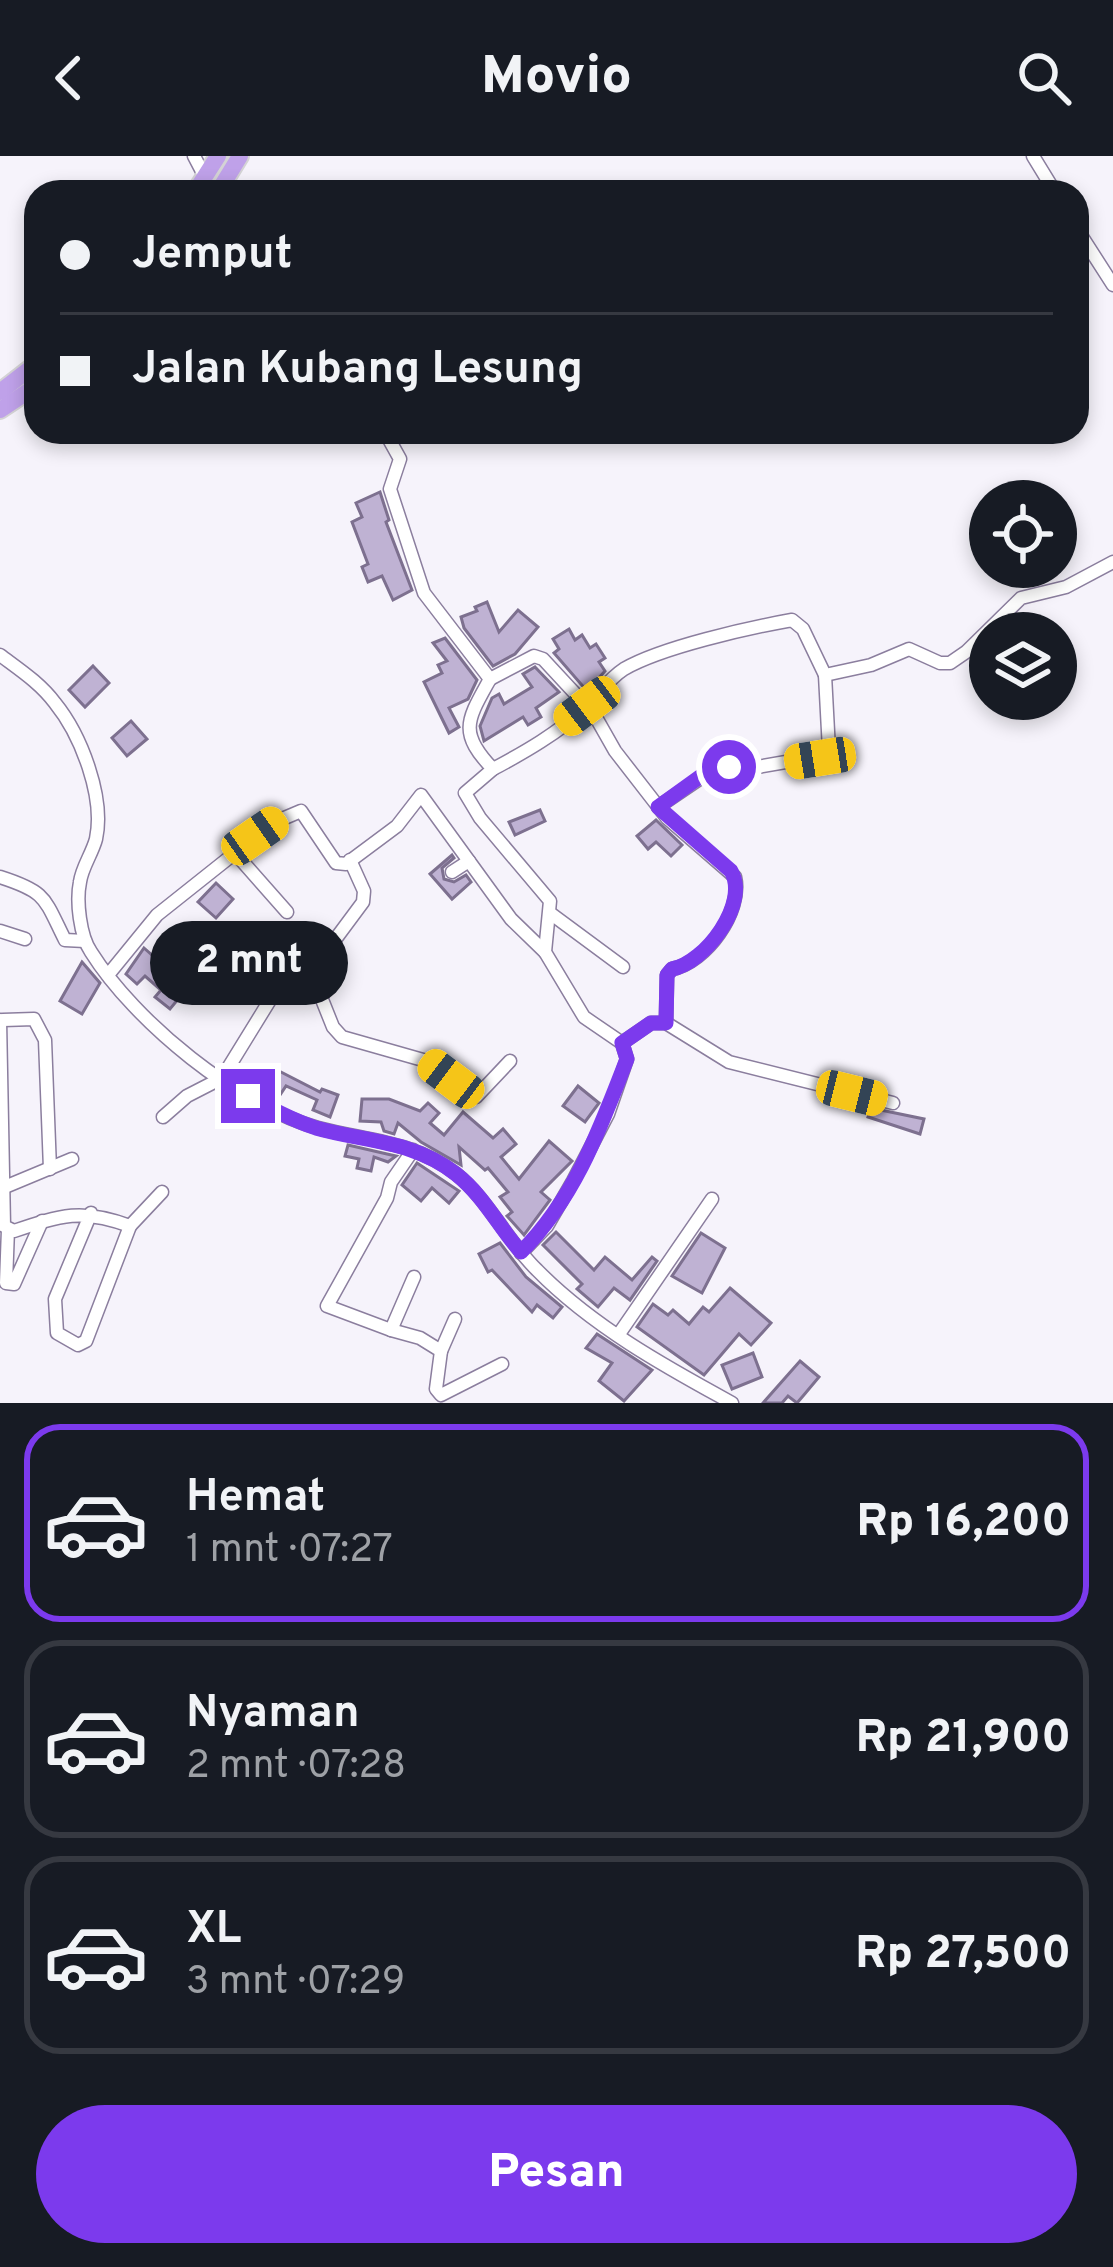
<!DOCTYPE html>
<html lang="id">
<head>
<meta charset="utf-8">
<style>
	body { margin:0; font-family:Overpass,sans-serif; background:#242831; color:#f1f3f6; height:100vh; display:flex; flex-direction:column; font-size:45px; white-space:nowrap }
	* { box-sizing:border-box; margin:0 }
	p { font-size:39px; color:#9ea1a6 }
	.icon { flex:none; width:66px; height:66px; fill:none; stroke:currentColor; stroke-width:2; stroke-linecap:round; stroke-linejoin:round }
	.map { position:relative; height:1247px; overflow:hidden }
	.details { display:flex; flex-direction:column; background:#171b24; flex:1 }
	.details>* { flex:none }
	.top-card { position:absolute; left:24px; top:24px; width:1065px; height:264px; border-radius:36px; box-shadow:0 6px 18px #0003; display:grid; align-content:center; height:264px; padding:0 36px; background:#171b24 }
	.buttons { position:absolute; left:969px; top:324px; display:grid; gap:24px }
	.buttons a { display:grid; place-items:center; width:108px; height:108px; border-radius:50%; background:#171b24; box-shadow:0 6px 18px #0003; font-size:60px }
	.end { position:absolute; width:54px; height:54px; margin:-27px; border:15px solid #7c3aed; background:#fff; box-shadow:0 0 0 6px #fff }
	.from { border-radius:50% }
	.bubble { position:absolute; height:84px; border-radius:42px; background:#171b24; box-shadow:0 6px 18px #0003; font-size:39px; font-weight:800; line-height:84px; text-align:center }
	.car { position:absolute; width:36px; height:72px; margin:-36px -18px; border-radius:15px; box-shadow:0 0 9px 3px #0007; background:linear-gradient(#f5c518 24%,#345 0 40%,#f5c518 0 76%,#345 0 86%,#f5c518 0) }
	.top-card b { display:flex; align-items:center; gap:42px; height:114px; font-size:45px }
	.top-card b+b { border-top:3px solid #363941 }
	.top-card i { width:30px; height:30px; background:#f1f3f6 }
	ul { padding:21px 0 0; list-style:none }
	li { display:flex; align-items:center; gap:36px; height:198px; margin:0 24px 18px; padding:0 12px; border:6px solid #363941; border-radius:36px }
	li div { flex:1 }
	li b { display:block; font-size:45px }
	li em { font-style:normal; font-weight:800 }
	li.selected { border-color:#7c3aed }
	li>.icon { width:108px; height:108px; stroke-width:1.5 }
	.button { display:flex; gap:24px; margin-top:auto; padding:24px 36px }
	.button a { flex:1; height:138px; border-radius:72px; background:#7c3aed; color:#fff; font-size:48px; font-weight:800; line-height:138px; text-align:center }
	header { display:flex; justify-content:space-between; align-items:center; height:156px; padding:0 36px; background:#171b24; font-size:54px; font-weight:800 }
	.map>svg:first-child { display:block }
	.building { fill:#bfb2d3; stroke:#7d708f; stroke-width:3 }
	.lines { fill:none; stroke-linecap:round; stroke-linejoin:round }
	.minor-casing { stroke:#8b7e9e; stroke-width:15 }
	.highway-casing { stroke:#d4d3d5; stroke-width:20 }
	.minor { stroke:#fff; stroke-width:12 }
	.highway { stroke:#bfa1e9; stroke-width:16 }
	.route { stroke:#7c3aed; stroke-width:15 }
</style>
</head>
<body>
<header><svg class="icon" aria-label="back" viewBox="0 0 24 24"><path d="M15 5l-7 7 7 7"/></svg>Movio<svg class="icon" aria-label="search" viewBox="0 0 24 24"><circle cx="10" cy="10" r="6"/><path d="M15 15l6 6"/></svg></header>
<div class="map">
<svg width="1113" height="1247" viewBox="0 0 1113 1247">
	<rect width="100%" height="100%" fill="#f6f3fb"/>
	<g class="building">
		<path d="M380 336 389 364 386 366 412 434 393 444 382 420 368 426 362 411 368 408 352 366 362 361 356 347Z"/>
		<path d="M487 446 499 476 518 454 538 471 515 498 493 510 464 472 461 461 477 455 475 451Z"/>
		<path d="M569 473 575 484 582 479 590 492 596 488 605 502 599 506 605 515 587 535 554 497 559 493 553 483Z"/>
		<path d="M445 482 477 524 468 543 449 552 459 571 449 577 424 526 442 517 438 509 447 505 433 487Z"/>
		<path d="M93 510 109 527 85 551 69 534Z"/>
		<path d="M535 511 559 536 536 552 541 561 528 569 523 561 484 585 480 570 492 542 499 538 504 548 532 531 523 518Z"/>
		<path d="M131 565 147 583 127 600 112 582Z"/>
		<path d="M540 654 545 665 515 679 509 666Z"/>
		<path d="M656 664 682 689 671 700 656 686 648 693 637 680Z"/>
		<path d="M452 699 454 702 442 712 444 723 454 726 466 719 471 726 452 743 430 718Z"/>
		<path d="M216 727 233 743 216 762 198 746Z"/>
		<path d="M144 792 162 808 157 814 184 836 170 853 155 841 161 834 145 820 137 828 126 818Z"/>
		<path d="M82 806 100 827 82 858 60 845Z"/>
		<path d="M279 915 320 936 322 933 338 939 330 961 313 954 317 944 286 930 280 939 269 933Z"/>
		<path d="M578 930 599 947 585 966 563 950Z"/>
		<path d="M362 943H389L420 955 428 947 439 957 430 967 444 979 463 956 493 982 503 973 516 988 501 1001 519 1023 549 985 572 1005 541 1036 550 1044 524 1079 507 1060 512 1056 500 1041 508 1036 488 1012 485 1014 459 991 461 1009 421 986 398 967 394 978 384 975 381 966 360 965Z"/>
		<path d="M871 952 924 963 920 978 868 961Z"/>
		<path d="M348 989 387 998 396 1000 388 1006 374 1001 371 1015 357 1012 359 1003 345 1000Z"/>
		<path d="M417 1007 459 1035 449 1047 432 1032 421 1045 402 1029Z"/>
		<path d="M556 1076 594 1114 605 1101 632 1124 652 1101 657 1105 630 1144 614 1132 598 1151 577 1133 582 1128 543 1089Z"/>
		<path d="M701 1077 725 1092 702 1137 672 1120Z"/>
		<path d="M500 1087 526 1121 562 1151 553 1162 537 1149 532 1156 492 1114 488 1116 479 1098Z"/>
		<path d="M730 1132 771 1167 751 1189 739 1178 704 1219 637 1171 653 1148 668 1159 673 1154 689 1168 703 1151 709 1156Z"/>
		<path d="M597 1178 652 1214 624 1245 599 1225 612 1207 586 1192Z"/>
		<path d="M753 1197 762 1221 732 1233 722 1209Z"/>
		<path d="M800 1205 819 1221 803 1240 797 1247 788 1240 782 1247H763Z"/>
	</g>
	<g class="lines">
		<defs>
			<g id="minor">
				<path d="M194 0 205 21"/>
				<path d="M1033 0 1055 36"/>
				<path d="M1077 73 1113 129"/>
				<path d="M385 276 400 303 390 333 424 437 490 523 534 500 543 503 594 558 615 595 667 662 735 721C743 755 706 807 672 813L667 819 666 867"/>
				<path d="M0 499C20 514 40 527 55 547 81 579 105 641 96 683 92 698 82 711 80 726 76 745 80 780 91 796 135 866 238 950 318 972 367 985 413 985 455 1017 489 1044 506 1084 537 1114 592 1170 664 1210 732 1247"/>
				<path d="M490 523C468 563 457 576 493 613L465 637 480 662 550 745 545 796 584 861 622 887 627 903 608 958 573 1025 547 1070 521 1097"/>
				<path d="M493 613C525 596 558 577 585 552 599 539 607 524 624 513 662 491 748 472 792 464L803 473 825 519 871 509 909 493 940 507H950L966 496 1021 442 1066 431 1113 406"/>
				<path d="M658 651 717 611 746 613 826 599 829 594 825 519"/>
				<path d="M235 697 275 666 301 655 336 707 346 708 397 670 421 639 511 763 545 796"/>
				<path d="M452 716 469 705"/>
				<path d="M0 721C47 736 44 742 65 784L85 785"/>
				<path d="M550 757 623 811"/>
				<path d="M0 775 25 783"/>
				<path d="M311 816 363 746 364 735 350 704"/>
				<path d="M108 819 157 759 235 697 287 756"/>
				<path d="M0 864 4 1070 14 1075C61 1059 82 1052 130 1070L86 1185 78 1189 57 1177 55 1143 91 1057"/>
				<path d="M3 864 34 863 45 884 50 1013"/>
				<path d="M622 887 651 867H666L729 906 893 947"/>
				<path d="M163 961 187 940 222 922 286 818 298 806 311 816 333 871 342 881 423 904 476 941 510 905"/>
				<path d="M413 994 391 1026 387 1042 327 1150 391 1174 414 1121"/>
				<path d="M0 1033 72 1003"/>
				<path d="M130 1070 162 1036"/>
				<path d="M8 1073 6 1127 14 1128 42 1065"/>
				<path d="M391 1174 420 1182 441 1195 436 1233 441 1239 502 1208"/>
				<path d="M619 1178 712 1043"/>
				<path d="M441 1195 455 1163"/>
			</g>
			<g id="highway">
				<path d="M195 36 218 0"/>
				<path d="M218 36 240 0"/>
				<path d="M0 236 36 208"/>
				<path d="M0 254 36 230"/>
			</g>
		</defs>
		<use href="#minor" class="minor-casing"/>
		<use href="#highway" class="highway-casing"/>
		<use href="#minor" class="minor"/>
		<use href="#highway" class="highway"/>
	</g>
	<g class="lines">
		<path class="route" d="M248 940C270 952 292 964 316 972 365 986 413 984 456 1018 484 1040 498 1070 521 1096 575 1042 600 973 627 903L622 887 651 867H666L667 819 672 813C705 807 750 747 731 715L658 651 708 615 729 611"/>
	</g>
</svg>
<div class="buttons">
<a><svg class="icon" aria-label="locate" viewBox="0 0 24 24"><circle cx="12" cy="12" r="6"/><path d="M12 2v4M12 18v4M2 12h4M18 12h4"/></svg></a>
<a><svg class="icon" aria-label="layers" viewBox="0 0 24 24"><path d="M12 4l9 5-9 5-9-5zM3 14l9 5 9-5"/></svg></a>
</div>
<i class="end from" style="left:729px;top:611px"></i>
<i class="end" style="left:248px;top:940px"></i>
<div class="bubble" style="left:150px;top:765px;width:198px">2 mnt</div>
<i class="car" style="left:587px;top:550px;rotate:233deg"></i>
<i class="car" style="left:820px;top:602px;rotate:261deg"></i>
<i class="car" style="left:255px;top:680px;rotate:55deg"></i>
<i class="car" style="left:451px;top:923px;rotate:307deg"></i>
<i class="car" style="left:852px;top:937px;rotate:104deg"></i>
<div class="top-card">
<b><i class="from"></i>Jemput</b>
<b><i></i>Jalan Kubang Lesung</b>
</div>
</div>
<section class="details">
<ul>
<li class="selected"><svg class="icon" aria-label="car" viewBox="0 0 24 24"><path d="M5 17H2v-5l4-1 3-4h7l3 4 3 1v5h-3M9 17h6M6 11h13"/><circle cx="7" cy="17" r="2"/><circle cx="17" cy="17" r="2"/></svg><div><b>Hemat</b><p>1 mnt · 07:27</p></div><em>Rp 16,200</em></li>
<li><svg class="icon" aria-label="car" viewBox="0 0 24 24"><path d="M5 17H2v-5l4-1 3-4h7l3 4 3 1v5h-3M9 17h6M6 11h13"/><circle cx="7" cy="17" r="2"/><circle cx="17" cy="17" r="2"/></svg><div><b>Nyaman</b><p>2 mnt · 07:28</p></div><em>Rp 21,900</em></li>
<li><svg class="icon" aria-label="car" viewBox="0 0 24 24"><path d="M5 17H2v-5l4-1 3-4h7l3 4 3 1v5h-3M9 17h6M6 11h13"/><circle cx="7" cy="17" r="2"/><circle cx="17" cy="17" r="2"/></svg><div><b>XL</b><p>3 mnt · 07:29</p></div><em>Rp 27,500</em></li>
</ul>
<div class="button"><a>Pesan</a></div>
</section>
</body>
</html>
